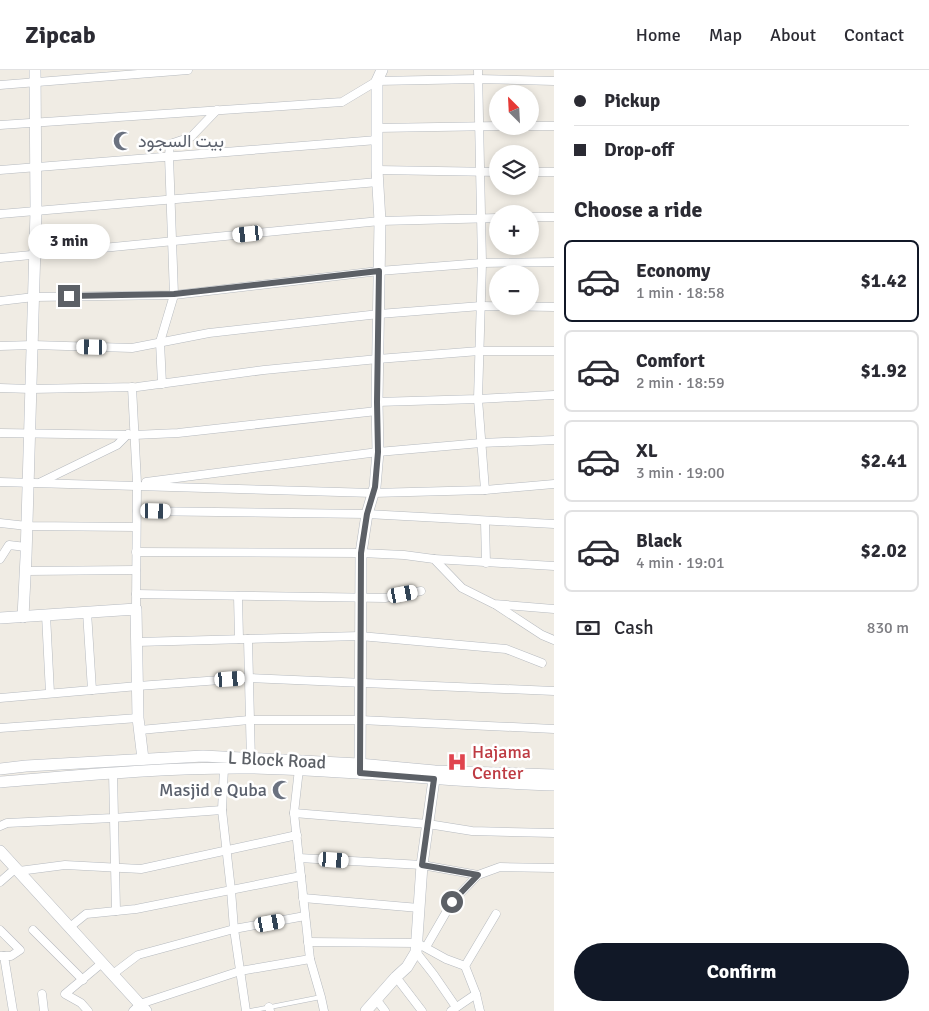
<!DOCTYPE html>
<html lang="en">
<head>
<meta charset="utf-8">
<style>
	body { margin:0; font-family:Signika,Vazirmatn,sans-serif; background:#f7f7f7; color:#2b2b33; height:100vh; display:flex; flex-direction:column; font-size:19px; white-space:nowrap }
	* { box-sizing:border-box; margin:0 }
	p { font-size:16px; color:#7c7c81 }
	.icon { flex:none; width:28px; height:28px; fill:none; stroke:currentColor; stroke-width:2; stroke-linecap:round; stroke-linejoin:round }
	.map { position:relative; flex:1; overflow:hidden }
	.sheet { display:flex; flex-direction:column; background:#fff; width:375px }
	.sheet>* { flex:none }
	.guide { display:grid; align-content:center; height:110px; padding:0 20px; background:#fff }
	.needle { width:32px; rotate:336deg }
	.fabs { position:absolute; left:489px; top:15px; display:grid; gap:10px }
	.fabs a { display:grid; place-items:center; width:50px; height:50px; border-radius:50%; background:#fff; box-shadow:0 2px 8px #0003; font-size:25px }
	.end { position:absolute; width:22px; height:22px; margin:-11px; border:6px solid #5c6066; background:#fff; box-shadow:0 0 0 2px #fff }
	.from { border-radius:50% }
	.bubble { position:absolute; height:35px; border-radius:18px; background:#fff; box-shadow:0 2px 8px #0003; font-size:16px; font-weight:700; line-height:35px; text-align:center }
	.car { position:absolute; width:15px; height:30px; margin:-15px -8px; border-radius:6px; box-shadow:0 0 4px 1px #0007; background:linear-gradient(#fff 24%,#345 0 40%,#fff 0 76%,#345 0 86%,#fff 0) }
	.guide b { display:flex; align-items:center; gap:18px; height:48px; font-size:19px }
	.guide b+b { border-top:1px solid #e1e1e2 }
	.guide i { width:12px; height:12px; background:#2b2b33 }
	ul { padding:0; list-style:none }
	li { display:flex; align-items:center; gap:15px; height:82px; margin:0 10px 8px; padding:0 10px; border:2px solid #e1e1e2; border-radius:8px }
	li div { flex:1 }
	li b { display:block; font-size:19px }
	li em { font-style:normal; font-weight:700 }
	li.on { border-color:#111827 }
	li>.icon { width:45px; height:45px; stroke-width:1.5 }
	h2 { padding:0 20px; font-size:22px; line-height:60px }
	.pay { display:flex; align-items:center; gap:12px; height:55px; padding:0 20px; font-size:19px }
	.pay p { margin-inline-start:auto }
	.primary-button { display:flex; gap:10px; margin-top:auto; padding:10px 20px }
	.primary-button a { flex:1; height:58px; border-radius:30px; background:#111827; color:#fff; font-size:20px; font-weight:700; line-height:58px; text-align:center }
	header { display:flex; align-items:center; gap:30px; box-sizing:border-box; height:70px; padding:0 25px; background:#fff; border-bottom:1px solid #e1e1e2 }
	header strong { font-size:24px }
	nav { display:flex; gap:28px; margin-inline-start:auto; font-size:18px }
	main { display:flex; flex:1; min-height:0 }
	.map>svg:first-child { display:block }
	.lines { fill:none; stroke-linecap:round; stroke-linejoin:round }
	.lane-casing { stroke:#b6babf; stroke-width:5 }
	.street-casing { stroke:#b6babf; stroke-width:9 }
	.secondary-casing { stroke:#b7bbc1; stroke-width:12 }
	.lane { stroke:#fff; stroke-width:4 }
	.street { stroke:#fff; stroke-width:8 }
	.secondary { stroke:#fff; stroke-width:11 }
	.route { stroke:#5c6066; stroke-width:6 }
	.labels { text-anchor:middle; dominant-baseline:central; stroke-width:5; stroke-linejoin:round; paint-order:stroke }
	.worship-label { font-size:18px; fill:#5b616d; stroke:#fff; text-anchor:start }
	.health-label { font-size:18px; fill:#be3a42; stroke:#fff; text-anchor:start }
	.street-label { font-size:18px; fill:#5c6066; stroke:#fff }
</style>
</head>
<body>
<header>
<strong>Zipcab</strong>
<nav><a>Home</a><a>Map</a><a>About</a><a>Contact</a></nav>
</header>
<main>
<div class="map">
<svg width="554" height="941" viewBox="0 0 554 941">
	<rect width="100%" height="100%" fill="#f0ece4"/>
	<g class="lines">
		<defs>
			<path id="lane" d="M250 941 321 927"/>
			<g id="street">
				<path d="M478 0 482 193 478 329 485 420"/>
				<path d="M0 15 188 0"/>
				<path d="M0 55 342 32 377 11 478 9 554 11"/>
				<path d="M530 56H554"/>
				<path d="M377 58 498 56"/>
				<path d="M0 100 377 70"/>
				<path d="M377 100 498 102"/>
				<path d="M530 102H554"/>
				<path d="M0 144 378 112"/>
				<path d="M530 147H554"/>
				<path d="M0 188 380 151 498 148"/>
				<path d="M0 231 34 227 174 225 379 201 482 193 554 192"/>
				<path d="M0 276 33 275 132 278 209 263 379 244 481 236 554 237"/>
				<path d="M162 314 160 272 174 225 169 86 170 74 191 67 217 40"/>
				<path d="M132 317 137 413 136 539"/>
				<path d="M0 318 31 319 137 317 264 300 378 289 479 281H554"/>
				<path d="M377 332 478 329 554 325"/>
				<path d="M0 363 134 365 178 363 377 341"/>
				<path d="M0 412 373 423 485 420 554 414"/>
				<path d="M41 412 117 375 128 364"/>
				<path d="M146 412 378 382 481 373 554 370"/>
				<path d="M137 441 367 444 554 454"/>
				<path d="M485 451 486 493"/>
				<path d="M0 453 27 456 136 457"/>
				<path d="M136 482 361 483 404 485 434 489 462 518 494 534 554 539"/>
				<path d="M0 489 9 475 26 477"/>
				<path d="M434 489 554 496"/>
				<path d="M26 501 136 500"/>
				<path d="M136 524 385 528 421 521"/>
				<path d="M238 526 239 569"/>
				<path d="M496 535 542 565 554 570"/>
				<path d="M87 542 92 620"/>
				<path d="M46 545 50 623"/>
				<path d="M248 569 251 692"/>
				<path d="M137 572 360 566 506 579 542 593"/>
				<path d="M0 628 138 616 248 608 554 621"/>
				<path d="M0 658 138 648"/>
				<path d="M140 660 249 650H360L554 659"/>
				<path d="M224 698 222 740 231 820 234 859 246 941"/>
				<path d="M299 699 294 743 310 889 321 927 324 941"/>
				<path d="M113 702 116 841"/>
				<path d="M294 743 428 754 472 761 554 763"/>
				<path d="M0 756 7 753 113 748 222 740"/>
				<path d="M299 788 422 795 478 805"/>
				<path d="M19 801 65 795 141 799 297 765"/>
				<path d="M0 812 16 798"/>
				<path d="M303 828 419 838"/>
				<path d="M70 857 86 844 136 839 301 806"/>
				<path d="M0 860 20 880 11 886H0"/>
				<path d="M33 860 83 910"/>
				<path d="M308 872 417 873 446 889 465 896 476 924 480 941"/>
				<path d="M426 877 452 832 478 805 500 797 554 798"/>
				<path d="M416 882 434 905 456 937"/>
				<path d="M4 886 13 941"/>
				<path d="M465 896 496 844"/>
				<path d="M113 904 138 885 234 859 305 846"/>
				<path d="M396 907 422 941"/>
				<path d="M42 924 44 941"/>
				<path d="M376 929 385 941"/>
				<path d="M269 937 270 941"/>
				<path d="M88 941 81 933 65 924 102 893"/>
				<path d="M133 941 140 934 240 901 310 889"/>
				<path d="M451 941 476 924"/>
			</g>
			<g id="secondary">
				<path d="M23 547 26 487 36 141 35 0"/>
				<path d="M0 548 136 539 138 648 143 689"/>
				<path d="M0 699 26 696 203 686 359 694 435 701 554 705"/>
				<path d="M360 703 361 483 367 444 375 417 378 382 377 332 380 151 377 100V11L382 0"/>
				<path d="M0 712C84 705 168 697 252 698 353 700 453 712 554 715"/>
				<path d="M0 781 146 941"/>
				<path d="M366 941 396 907 407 897 416 882 422 795 434 709"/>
			</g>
		</defs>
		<use href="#lane" class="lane-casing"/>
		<use href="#street" class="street-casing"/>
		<use href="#secondary" class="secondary-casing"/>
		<use href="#lane" class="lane"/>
		<use href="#street" class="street"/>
		<use href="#secondary" class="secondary"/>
	</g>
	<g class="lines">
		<path class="route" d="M69 226 174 224 379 201 377 332 378 382 375 417 367 444 361 483 360 703 434 709 422 795 478 805 452 832"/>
	</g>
	<defs>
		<symbol id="mosque-bare" viewBox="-9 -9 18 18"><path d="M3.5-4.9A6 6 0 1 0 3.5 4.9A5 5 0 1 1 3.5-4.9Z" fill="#6b7280" stroke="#fff" stroke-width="2.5" paint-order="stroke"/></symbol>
		<symbol id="hospital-bare" viewBox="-9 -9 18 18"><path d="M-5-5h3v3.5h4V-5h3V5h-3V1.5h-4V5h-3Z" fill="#e0444e" stroke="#fff" stroke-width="2.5" paint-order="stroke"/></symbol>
	</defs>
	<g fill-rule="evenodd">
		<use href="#mosque-bare" x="109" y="57" width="28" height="28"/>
		<use href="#hospital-bare" x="443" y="678" width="28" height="28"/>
		<use href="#mosque-bare" x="268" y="706" width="28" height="28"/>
	</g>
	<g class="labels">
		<g class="worship-label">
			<text x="138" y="71">بیت السجود</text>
			<text x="267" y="720" text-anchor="end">Masjid e Quba</text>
		</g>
		<g class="health-label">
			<text x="472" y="682">Hajama<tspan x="472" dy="21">Center</tspan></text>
		</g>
		<g class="street-label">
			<text transform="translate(277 690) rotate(3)">L Block Road</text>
		</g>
	</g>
</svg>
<div class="fabs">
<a><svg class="needle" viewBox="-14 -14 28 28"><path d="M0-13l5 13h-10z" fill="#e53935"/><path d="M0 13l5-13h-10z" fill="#7c7c81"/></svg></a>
<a><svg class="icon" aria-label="layers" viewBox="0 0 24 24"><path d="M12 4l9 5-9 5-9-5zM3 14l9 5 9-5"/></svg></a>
<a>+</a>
<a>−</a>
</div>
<i class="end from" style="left:452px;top:832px"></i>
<i class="end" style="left:69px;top:226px"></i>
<div class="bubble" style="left:28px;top:154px;width:82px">3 min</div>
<i class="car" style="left:248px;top:164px;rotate:264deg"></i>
<i class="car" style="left:92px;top:277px;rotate:271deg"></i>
<i class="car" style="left:156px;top:441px;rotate:91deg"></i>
<i class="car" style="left:403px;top:524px;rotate:80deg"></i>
<i class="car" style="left:230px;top:609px;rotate:86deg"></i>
<i class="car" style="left:334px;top:790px;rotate:94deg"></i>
<i class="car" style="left:270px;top:853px;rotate:80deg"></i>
</div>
<section class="sheet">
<div class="guide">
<b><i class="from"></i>Pickup</b>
<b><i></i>Drop-off</b>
</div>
<h2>Choose a ride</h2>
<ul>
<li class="on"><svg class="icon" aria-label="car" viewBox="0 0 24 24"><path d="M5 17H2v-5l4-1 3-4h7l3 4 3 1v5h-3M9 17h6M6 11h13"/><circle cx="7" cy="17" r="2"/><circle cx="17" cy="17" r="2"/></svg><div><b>Economy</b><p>1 min · 18:58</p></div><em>$1.42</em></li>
<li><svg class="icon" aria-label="car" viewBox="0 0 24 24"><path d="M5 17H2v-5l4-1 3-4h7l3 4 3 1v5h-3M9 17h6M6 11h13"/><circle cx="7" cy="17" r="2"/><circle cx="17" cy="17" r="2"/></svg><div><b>Comfort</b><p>2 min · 18:59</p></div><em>$1.92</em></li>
<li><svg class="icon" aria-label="car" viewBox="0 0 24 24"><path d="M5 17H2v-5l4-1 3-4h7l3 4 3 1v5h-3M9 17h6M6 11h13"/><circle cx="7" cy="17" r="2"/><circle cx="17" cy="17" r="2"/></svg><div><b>XL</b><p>3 min · 19:00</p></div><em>$2.41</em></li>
<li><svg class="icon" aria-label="car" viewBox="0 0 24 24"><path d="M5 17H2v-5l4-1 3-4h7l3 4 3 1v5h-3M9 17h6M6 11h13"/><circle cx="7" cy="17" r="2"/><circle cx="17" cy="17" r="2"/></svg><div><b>Black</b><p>4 min · 19:01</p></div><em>$2.02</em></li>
</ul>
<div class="pay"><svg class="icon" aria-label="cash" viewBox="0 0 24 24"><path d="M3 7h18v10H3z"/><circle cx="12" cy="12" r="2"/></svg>Cash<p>830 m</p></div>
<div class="primary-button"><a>Confirm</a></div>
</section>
</main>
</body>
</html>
